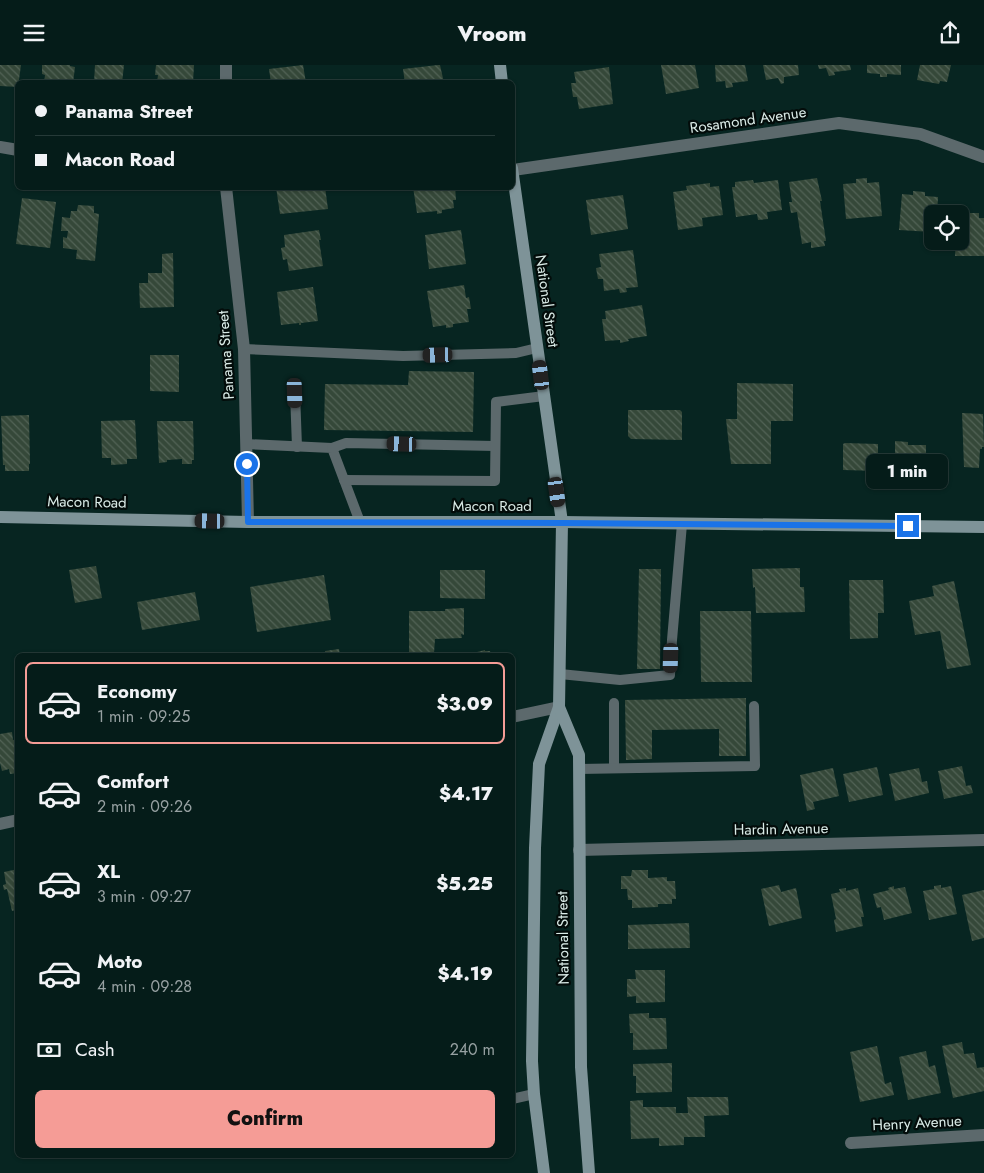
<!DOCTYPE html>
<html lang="en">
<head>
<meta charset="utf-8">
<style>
	body { margin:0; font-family:Jost,sans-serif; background:#0e2522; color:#f1f3f6; height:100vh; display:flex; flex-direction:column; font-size:19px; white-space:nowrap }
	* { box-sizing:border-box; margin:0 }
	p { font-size:16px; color:#97a1a2 }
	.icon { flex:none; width:28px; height:28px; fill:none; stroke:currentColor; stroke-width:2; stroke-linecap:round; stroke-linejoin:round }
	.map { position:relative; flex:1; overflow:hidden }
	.sheet { position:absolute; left:15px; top:588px; width:500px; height:505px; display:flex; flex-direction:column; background:#051c19; border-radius:8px; box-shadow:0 1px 4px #0004,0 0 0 1px #263a38 }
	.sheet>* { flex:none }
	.guide { position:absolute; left:15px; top:15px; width:500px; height:110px; border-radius:8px; box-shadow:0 1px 4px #0004,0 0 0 1px #263a38; display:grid; align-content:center; height:110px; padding:0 20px; background:#051c19 }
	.buttons { position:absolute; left:924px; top:140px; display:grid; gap:10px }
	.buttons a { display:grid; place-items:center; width:45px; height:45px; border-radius:8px; background:#051c19; box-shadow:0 1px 4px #0004,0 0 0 1px #263a38; font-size:25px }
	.end { position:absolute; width:22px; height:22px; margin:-11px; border:6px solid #1a73e8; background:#fff; box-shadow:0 0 0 2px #fff }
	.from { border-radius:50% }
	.bubble { position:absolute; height:35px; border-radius:8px; background:#051c19; box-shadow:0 1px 4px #0004,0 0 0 1px #263a38; font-size:16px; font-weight:800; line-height:35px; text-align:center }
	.car { position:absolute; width:15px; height:30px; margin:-15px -8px; border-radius:6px; box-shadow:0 0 4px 1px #0007; background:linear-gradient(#222 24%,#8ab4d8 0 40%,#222 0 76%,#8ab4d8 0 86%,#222 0) }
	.guide b { display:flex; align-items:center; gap:18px; height:48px; font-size:19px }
	.guide b+b { border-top:1px solid #263a38 }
	.guide i { width:12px; height:12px; background:#f1f3f6 }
	ul { padding:9px 0 0; list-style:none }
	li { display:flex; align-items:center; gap:15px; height:82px; margin:0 10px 8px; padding:0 10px; border:2px solid transparent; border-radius:8px }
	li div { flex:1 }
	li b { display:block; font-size:19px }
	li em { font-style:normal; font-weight:800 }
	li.current { border-color:#f59c96 }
	li>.icon { width:45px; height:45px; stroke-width:1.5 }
	.pay { display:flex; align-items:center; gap:12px; height:55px; padding:0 20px; font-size:19px }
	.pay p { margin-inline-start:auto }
	.action { display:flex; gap:10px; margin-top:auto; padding:10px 20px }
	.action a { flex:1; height:58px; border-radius:8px; background:#f59c96; color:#111; font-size:20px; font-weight:800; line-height:58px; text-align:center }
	header { display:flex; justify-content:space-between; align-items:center; height:65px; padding:0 20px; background:#051c19; font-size:22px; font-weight:800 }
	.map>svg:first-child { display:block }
	.building { fill:url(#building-back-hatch) }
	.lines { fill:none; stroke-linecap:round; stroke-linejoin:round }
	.lane { stroke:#5c696c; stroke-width:10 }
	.street { stroke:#5c696c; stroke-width:12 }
	.secondary { stroke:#7e9398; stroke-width:12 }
	.route { stroke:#1a73e8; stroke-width:6 }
	.labels { text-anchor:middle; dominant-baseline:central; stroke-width:4.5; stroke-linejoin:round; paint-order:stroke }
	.street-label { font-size:15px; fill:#daebe7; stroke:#030c0a }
</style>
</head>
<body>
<header><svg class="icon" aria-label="menu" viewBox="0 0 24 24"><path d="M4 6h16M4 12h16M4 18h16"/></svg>Vroom<svg class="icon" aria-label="share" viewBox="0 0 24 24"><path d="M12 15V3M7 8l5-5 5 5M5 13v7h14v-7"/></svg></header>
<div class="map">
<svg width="984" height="1108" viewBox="0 0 984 1108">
	<defs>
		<pattern id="building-back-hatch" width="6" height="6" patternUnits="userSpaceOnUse" patternTransform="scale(1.25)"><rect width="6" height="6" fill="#354839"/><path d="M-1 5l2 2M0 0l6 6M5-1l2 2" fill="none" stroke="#526356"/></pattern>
	</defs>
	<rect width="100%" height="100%" fill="#072521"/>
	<g class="building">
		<path d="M0 0H21L18 22 0 21Z"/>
		<path d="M42 0H70V1L75 2 73 18H44L45 10 42 9Z"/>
		<path d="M95 0H124L122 18H94Z"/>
		<path d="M156 0H194L193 18H157L158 10H155Z"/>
		<path d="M303 0 306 18H271L269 4Z"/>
		<path d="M438 0H440L444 18H405L403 4Z"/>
		<path d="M661 0H695L699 23 666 29Z"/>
		<path d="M715 0H745L748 16 732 18 733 22 726 23 725 16 716 17Z"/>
		<path d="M763 0H798L799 10 784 12V18L781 19 778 13 766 15Z"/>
		<path d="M818 0H850L851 5 834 7 835 10 829 11 826 3 819 4Z"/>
		<path d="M867 0H901V10L887 9V12H880V9L867 8Z"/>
		<path d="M920 0H951L947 17 940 16 939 19 917 15Z"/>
		<path d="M609 2 613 39 579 44 577 32H573L571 18H576L574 7Z"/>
		<path d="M817 113 822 136H820L826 176H824L825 181 811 183V177L802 179 797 147 791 148 789 137H792L789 117Z"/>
		<path d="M867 113V118L879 117 882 151 846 154 843 119 856 118V114Z"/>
		<path d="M753 115 754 118 778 115 782 145 767 147 768 154 758 155 757 149 736 152 732 122H735V117Z"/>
		<path d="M710 118V122L719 121 723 150 702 153 703 161 678 165 673 127 687 125 686 121Z"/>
		<path d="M276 122H325L328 144 280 149Z"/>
		<path d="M413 122H455L456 135H453L454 143 442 145V148L437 149V146L417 148Z"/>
		<path d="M913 126 925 127V131L938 132 937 149H932V167L899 165 902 129 913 130Z"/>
		<path d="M623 130 628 164 591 170 586 135Z"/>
		<path d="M22 133 56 137 50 183 16 179Z"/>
		<path d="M78 140 94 141V148L99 149 95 196 76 194 77 185 63 183V172L67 173 68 166H61L62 152 70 153 71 146H77Z"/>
		<path d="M960 148H979V153H984V191H955L956 176H960Z"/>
		<path d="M319 165 321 175H319L323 201 289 206 287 194 283 195 281 183 285 182 284 170Z"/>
		<path d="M461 165 466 199 429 204 425 170Z"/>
		<path d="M633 185 638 222 626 223 627 227 620 228 619 224 604 226 603 214H598L596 203 601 202 599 189Z"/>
		<path d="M173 188 174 242 140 243 139 218H148V208H162V189Z"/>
		<path d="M464 220 466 233 469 232 471 244H467L469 257 453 259V262L446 263V260L433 262 427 226Z"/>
		<path d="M313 222 318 256 301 258V260H299V258L281 260 277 227Z"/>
		<path d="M642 240 647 271 628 274 629 276 620 278V275L605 276 602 254H606L605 246Z"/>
		<path d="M150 290H179V327L150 326Z"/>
		<path d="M409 306 474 307 473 367 324 365 325 319 408 320Z"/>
		<path d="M737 318 793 319V356H771V399H731L726 354H737Z"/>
		<path d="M628 345H680L682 347V375L631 374 628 371Z"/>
		<path d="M962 348 983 349 984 382H982V384H980L979 403 964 402Z"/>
		<path d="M29 350 30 399H29V406H5V400H3L1 351Z"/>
		<path d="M135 355 137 394H127V399L111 400V393H102L101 356Z"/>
		<path d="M157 356H193L194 395H192V399H182V394L167 395V397L159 398Z"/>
		<path d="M895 376 908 377V380H926V408H916V414H903L904 407H895Z"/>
		<path d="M845 378 878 379V406L843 405V379Z"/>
		<path d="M96 501 102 533 75 538 69 505Z"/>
		<path d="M800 503V522H804L805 547 756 548 755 522 753 523 752 504Z"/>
		<path d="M639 504H661L660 604H637Z"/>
		<path d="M440 505H485V534L440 533Z"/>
		<path d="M324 510 331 555 257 567 250 522Z"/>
		<path d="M849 515H883L884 548H878V573L850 574Z"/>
		<path d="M954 516 971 600 947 604 940 566 915 570 909 536 934 531 932 521Z"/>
		<path d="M195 527 200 555 142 565 137 537Z"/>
		<path d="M464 543V570L461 569 462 573 435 574 434 588H409V546H445V544Z"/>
		<path d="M700 546H751L752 617H701Z"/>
		<path d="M339 584 340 590H326L325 586Z"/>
		<path d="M485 585V586H490L491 590H465Z"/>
		<path d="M746 633V691H719V664L652 665V694L626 695 625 635Z"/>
		<path d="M12 667 13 675 18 674V708L10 709 9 704 2 706 0 698V669Z"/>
		<path d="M962 701 966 721 971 720 973 728 944 734 938 706Z"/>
		<path d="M877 702 883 730 849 737 843 709Z"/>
		<path d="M833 703 839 731 813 737 815 744 807 746 800 710Z"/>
		<path d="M919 703 922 717 927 716 929 728 895 736 889 709Z"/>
		<path d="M18 804V844L12 846 7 824 4 825 3 820 6 819 4 807Z"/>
		<path d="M632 805H648V813L667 812V816H675L676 834H672V839H658V842L632 843V835H628L627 824H621V811H631Z"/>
		<path d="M779 820 781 827 796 823 802 853 769 861 761 824Z"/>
		<path d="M941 820V823L951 821 957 849 929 855 923 826 934 824V821Z"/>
		<path d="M894 821V824L905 822 912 848 884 855 881 842 877 843 873 829 889 825 888 823Z"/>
		<path d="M846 823V826L858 823 864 852H861L863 861 836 867 834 855 836 854 831 829 840 827 839 824Z"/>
		<path d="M984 825V873L972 876 962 830Z"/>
		<path d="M689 858 690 883 628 884V860Z"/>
		<path d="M635 905H665V937L636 938V931L627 932V914H636Z"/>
		<path d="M649 948V953H666L667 984 633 985V968H630L629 949Z"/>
		<path d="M962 977 964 989 974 988 977 1003 984 1002V1026L953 1033 942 981Z"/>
		<path d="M877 981 885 1019 891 1017 894 1030 860 1037 850 987Z"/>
		<path d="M926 986 929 1002 935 1000 941 1028 908 1035 899 992Z"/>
		<path d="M672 998V1027L636 1028V1011H633V999Z"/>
		<path d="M687 1032H728L729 1050 704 1051 705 1072H684V1080L659 1081V1073L631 1074 630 1036 643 1035V1042H676V1048H688Z"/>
	</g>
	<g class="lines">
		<g class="lane">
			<path d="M244 284 403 291 516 288 537 283"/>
			<path d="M295 327 297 382"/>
			<path d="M246 379 332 383 360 457"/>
			<path d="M332 383 346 378 495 381"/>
			<path d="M344 415 495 416 496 337 544 331"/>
			<path d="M560 609 620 615 670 610 672 575 682 459"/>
			<path d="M614 638V703"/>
			<path d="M579 704 755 701 754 641"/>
			<path d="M512 1034 534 1029"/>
		</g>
		<g class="street">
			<path d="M226 18V0"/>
			<path d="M0 82 18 85"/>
			<path d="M513 105 839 58 920 69 984 92"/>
			<path d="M226 122 244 284 248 457"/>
			<path d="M512 652 559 642"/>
			<path d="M0 759 18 755"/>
			<path d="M579 785 984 775"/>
			<path d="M851 1078 984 1070"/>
		</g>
		<g class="secondary">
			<path d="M500 0 502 18"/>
			<path d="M512 103 562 457 559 642 539 699 535 783 532 996 534 1029 544 1108"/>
			<path d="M0 452 248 457H562L984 462"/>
			<path d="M559 642 579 690 581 1002 589 1108"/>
		</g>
	</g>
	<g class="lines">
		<path class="route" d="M247 399 248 457 562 458 908 461"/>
	</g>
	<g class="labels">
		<g class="street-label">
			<text transform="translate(748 55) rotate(-8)">Rosamond Avenue</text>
			<text transform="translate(547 236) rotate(82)">National Street</text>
			<text transform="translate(226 290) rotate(-94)">Panama Street</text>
			<text transform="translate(87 437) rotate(1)">Macon Road</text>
			<text x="492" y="441">Macon Road</text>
			<text transform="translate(781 764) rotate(-1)">Hardin Avenue</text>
			<text transform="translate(563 873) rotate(-91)">National Street</text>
			<text transform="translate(917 1058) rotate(-3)">Henry Avenue</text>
		</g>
	</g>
</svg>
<div class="buttons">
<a><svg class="icon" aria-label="locate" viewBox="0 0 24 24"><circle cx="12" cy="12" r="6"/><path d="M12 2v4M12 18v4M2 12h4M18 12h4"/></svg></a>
</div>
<i class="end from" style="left:247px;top:399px"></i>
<i class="end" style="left:908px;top:461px"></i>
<div class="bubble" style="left:866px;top:389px;width:82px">1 min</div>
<i class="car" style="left:438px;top:290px;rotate:268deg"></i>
<i class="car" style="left:541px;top:310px;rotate:353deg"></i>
<i class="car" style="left:295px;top:328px;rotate:178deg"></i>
<i class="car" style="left:402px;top:379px;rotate:272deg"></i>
<i class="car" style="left:557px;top:427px;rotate:172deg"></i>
<i class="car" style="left:210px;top:456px;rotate:271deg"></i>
<i class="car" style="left:671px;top:593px;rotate:182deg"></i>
<div class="guide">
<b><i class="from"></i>Panama Street</b>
<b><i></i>Macon Road</b>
</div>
<section class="sheet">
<ul>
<li class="current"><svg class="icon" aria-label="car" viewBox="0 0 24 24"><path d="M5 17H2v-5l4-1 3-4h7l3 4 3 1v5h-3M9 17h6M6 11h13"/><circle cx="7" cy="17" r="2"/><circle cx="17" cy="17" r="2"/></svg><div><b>Economy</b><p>1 min · 09:25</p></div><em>$3.09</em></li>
<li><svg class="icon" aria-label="car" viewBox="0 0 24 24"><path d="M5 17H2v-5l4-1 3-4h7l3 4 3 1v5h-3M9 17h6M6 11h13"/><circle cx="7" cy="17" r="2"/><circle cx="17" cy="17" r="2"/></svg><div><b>Comfort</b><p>2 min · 09:26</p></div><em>$4.17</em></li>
<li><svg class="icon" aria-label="car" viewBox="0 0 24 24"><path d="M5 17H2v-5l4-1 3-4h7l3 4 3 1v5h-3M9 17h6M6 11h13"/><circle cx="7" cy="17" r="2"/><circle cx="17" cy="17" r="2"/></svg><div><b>XL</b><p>3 min · 09:27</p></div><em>$5.25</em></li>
<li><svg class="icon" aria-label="car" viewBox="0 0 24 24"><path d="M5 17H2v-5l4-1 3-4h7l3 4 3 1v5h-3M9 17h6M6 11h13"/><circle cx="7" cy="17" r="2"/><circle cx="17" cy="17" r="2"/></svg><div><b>Moto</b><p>4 min · 09:28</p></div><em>$4.19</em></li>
</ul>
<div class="pay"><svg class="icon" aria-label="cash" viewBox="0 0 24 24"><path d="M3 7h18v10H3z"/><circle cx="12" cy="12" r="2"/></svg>Cash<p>240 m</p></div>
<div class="action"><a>Confirm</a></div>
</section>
</div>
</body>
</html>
